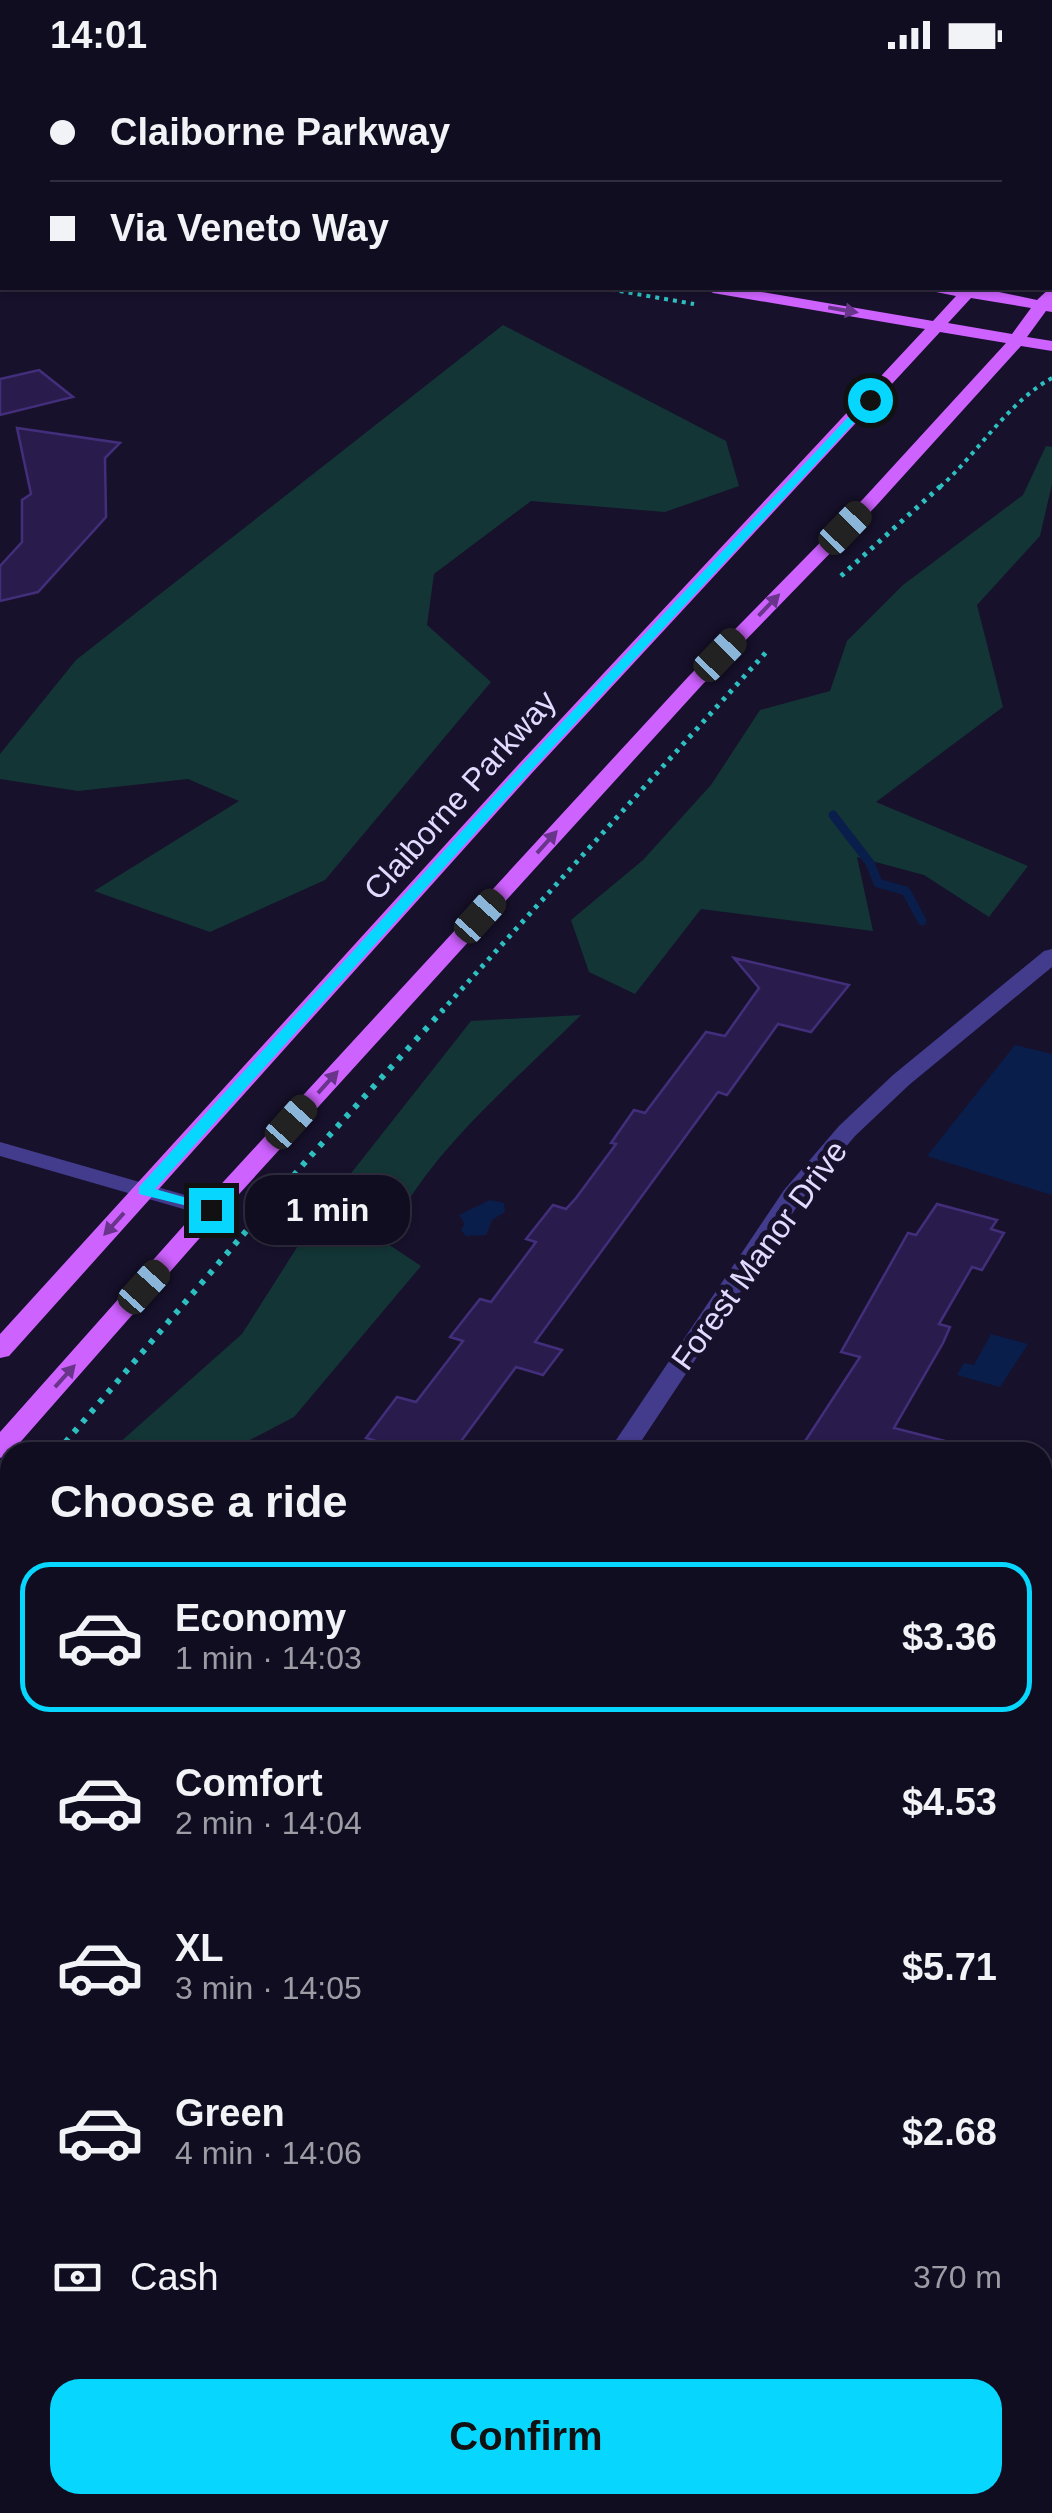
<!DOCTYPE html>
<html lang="en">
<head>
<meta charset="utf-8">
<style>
	body { margin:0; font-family:Helvetica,sans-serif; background:#1e1b2e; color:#f1f3f6; height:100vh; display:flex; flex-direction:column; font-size:38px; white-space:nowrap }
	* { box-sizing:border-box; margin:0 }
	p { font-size:32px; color:#9c9ca5 }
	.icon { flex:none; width:55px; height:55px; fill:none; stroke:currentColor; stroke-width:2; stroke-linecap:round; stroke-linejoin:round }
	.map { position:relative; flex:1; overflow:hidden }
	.drawer { position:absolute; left:0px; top:1372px; width:1052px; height:1072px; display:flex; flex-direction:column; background:#110d21; border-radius:30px 30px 0 0; box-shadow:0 2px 8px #0004,0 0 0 2px #302d3f }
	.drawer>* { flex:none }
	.hud { position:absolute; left:0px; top:0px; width:1052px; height:220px; box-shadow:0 2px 8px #0004,0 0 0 2px #302d3f; display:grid; align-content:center; height:220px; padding:0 50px; background:#110d21 }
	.end { position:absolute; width:45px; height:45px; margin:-22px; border:12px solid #07d7ff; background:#111; box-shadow:0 0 0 5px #111 }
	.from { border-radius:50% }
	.bubble { position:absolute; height:70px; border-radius:30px; background:#110d21; box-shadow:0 2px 8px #0004,0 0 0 2px #302d3f; font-size:32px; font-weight:600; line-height:70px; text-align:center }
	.car { position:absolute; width:30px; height:60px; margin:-30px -15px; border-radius:12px; box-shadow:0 0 8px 2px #0007; background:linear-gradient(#222 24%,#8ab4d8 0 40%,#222 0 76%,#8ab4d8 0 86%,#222 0) }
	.hud b { display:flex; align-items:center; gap:35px; height:95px; font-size:38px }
	.hud b+b { border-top:2px solid #302d3f }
	.hud i { width:25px; height:25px; background:#f1f3f6 }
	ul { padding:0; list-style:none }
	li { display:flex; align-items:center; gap:30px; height:150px; margin:0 20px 15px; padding:0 30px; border:5px solid transparent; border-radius:30px }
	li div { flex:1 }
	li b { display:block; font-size:38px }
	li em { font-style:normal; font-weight:600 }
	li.on { border-color:#07d7ff }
	li>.icon { width:90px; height:90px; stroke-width:1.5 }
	h2 { padding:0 50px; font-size:45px; line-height:120px }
	.pay { display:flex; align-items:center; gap:25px; height:110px; padding:0 50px; font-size:38px }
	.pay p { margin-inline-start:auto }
	.primary-button { display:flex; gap:20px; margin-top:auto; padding:20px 50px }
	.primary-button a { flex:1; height:115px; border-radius:30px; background:#07d7ff; color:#111; font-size:40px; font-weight:600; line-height:115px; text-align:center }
	.status { display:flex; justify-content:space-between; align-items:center; height:70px; padding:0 50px; background:#110d21; direction:ltr }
	.status svg { height:28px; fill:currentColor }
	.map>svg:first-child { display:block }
	.green { fill:#133536 }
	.water { fill:#0a1e4c }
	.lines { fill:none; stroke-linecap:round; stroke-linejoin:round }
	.stream { stroke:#0a1e4c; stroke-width:9 }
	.building { fill:#291c4d; stroke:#422e7a; stroke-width:2.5 }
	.path-far2 { stroke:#2ec0c1; stroke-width:4; stroke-dasharray:4 5; stroke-linecap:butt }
	.path-far1 { stroke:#2ec0c1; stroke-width:5; stroke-dasharray:4 6; stroke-linecap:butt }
	.path { stroke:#2ec0c1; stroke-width:6; stroke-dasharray:5 8; stroke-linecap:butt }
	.minor { fill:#433b8c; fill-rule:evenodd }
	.major { fill:#ce62ff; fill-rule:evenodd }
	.oneway { fill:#69358b }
	.route { fill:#07d7ff }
	.labels { text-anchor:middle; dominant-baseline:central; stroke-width:10; stroke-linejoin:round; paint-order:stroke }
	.street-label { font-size:32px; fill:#e2dbff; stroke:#17112c }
</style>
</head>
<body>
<div class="status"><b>14:01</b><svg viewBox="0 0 49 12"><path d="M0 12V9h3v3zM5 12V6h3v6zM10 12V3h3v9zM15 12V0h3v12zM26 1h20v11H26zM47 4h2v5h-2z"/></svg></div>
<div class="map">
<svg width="1052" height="2443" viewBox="0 0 1052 2443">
	<rect width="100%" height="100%" fill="#17112c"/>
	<g class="green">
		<path d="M503 255 726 371 739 416 665 442 531 431 434 504 427 555 491 612 325 810 210 862 94 821 239 731 188 709 78 721 0 709V684L76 590Z"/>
		<path d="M1046 376 1052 377V414L1040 466 977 535 1003 637 876 732 1028 796 989 847 924 805 857 787 873 861 701 839 635 924 589 902 571 850 643 790 711 715 760 640 830 621 847 571 903 515 1023 425Z"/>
		<path d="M581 945C511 1015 428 1081 385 1172L421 1196 294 1347 227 1382H109L242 1264 315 1149 471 951Z"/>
		<path d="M10 1490V1697L0 1707V1501Z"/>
		<path d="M1042 1663 1052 1664V2059L1042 2054Z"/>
	</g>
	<g class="water">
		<path d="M1015 975 1052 984V1125L927 1086Z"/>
		<path d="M490 1130 504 1133 505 1142 492 1150 486 1165 466 1166 461 1160 465 1154 459 1145Z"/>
		<path d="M991 1264 1028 1274 1000 1317 957 1305 964 1293 974 1295Z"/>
	</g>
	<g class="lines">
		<path class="stream" d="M833 745 870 793 878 813 906 821 922 851"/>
	</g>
	<g class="building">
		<path d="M39 300 73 327 0 345V309Z"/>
		<path d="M17 358 120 373 105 388 106 447 38 522 0 531V496L22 472V430L31 424Z"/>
		<path d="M734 888 849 915 811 962 778 954 727 1025 718 1022 535 1272 562 1280 543 1305 516 1297 453 1382H384L390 1375 366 1368 397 1327 416 1332 463 1271 450 1267 480 1229 491 1232 536 1172 526 1169 553 1135 566 1139 576 1128 616 1074 611 1073 634 1040 645 1043 706 962 725 966 759 918Z"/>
		<path d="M937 1134 997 1150 991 1159 1004 1163 982 1200 972 1197 939 1254 950 1257 943 1273 894 1358 949 1372 948 1382H798L860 1287 841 1282 908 1163 916 1165Z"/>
	</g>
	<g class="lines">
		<g class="path-far2">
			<path d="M602 218 694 234"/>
			<path d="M940 417C978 383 1008 332 1052 308"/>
		</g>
		<g class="path-far1">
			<path d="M841 506 943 414"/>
			<path d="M441 942 769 579"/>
		</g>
		<g class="path">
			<path d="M57 1382 307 1090 443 940"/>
			<path d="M0 1449 10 1437"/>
		</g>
		<g class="minor">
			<path d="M2 128V139L0 140V129Z"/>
			<path d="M1052 879V897L909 1015 855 1066 802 1129 634 1382H608L784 1120 839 1056 893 1005 1044 881Z"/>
			<path d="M0 1072 220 1135 223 1140 211 1147 0 1086Z"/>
			<path d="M10 2273V2310L0 2314V2277Z"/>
			<path d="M1042 2361 1052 2364V2395L1042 2392Z"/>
		</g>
		<g class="major">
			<path d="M981 0H996L997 2H983Z"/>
			<rect x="0" y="55" width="2" height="9"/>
			<rect x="0" y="91" width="2" height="8"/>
			<path d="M1052 216V242L1046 241 1027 267 1052 271V281L1021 276 876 436 702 615 220 1145 9 1385 0 1388V1362L202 1135 688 607 864 428 1006 273 940 262 532 703 9 1286 0 1288V1264L518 695 925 259 713 223 705 218H738L933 251 956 226 931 221 929 218H980L1037 230ZM971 228 1031 238 1012 264 948 253Z"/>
		</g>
	</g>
	<defs><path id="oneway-solid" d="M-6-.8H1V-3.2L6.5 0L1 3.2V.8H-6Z" transform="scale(2.5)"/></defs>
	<g class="oneway">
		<use href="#oneway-solid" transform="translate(843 240) rotate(10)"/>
		<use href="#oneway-solid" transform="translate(769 535) rotate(-46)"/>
		<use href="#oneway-solid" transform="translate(547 772) rotate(-48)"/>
		<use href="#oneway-solid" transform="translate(328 1012) rotate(-48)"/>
		<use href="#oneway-solid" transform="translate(114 1154) rotate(132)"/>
		<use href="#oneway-solid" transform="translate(65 1306) rotate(-48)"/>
	</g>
	<path class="route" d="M866 328 875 330 530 702 155 1119 216 1136V1143L139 1124V1117L521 696Z"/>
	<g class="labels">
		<g class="street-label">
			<text transform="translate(460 725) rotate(-48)">Claiborne Parkway</text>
			<text transform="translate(759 1185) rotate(-54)">Forest Manor Drive</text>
		</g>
	</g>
</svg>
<i class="end from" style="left:870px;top:330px"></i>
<i class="end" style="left:211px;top:1140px"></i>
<div class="bubble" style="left:245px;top:1105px;width:165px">1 min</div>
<i class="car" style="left:845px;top:458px;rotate:44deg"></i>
<i class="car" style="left:720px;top:585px;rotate:44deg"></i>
<i class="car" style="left:480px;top:846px;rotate:42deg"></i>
<i class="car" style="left:291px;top:1052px;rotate:42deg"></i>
<i class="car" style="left:144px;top:1217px;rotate:42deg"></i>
<div class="hud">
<b><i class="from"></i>Claiborne Parkway</b>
<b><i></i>Via Veneto Way</b>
</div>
<section class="drawer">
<h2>Choose a ride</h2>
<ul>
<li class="on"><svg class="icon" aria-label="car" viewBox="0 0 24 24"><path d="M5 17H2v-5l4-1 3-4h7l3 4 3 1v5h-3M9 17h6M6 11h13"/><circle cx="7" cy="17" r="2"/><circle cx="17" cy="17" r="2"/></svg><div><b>Economy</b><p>1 min · 14:03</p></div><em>$3.36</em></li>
<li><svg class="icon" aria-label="car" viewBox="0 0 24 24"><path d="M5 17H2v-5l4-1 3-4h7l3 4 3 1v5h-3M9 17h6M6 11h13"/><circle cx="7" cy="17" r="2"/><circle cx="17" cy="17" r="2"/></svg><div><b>Comfort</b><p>2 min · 14:04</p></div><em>$4.53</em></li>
<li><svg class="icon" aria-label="car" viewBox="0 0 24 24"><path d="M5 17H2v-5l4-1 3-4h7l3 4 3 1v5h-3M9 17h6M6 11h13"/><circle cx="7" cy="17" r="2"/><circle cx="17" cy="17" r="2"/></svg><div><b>XL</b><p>3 min · 14:05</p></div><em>$5.71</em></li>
<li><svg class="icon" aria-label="car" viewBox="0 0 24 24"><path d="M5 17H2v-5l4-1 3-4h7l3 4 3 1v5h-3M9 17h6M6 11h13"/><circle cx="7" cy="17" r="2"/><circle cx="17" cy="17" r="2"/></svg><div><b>Green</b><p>4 min · 14:06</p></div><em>$2.68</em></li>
</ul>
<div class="pay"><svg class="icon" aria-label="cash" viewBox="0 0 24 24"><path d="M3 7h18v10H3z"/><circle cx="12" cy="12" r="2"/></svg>Cash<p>370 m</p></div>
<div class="primary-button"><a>Confirm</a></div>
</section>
</div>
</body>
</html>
